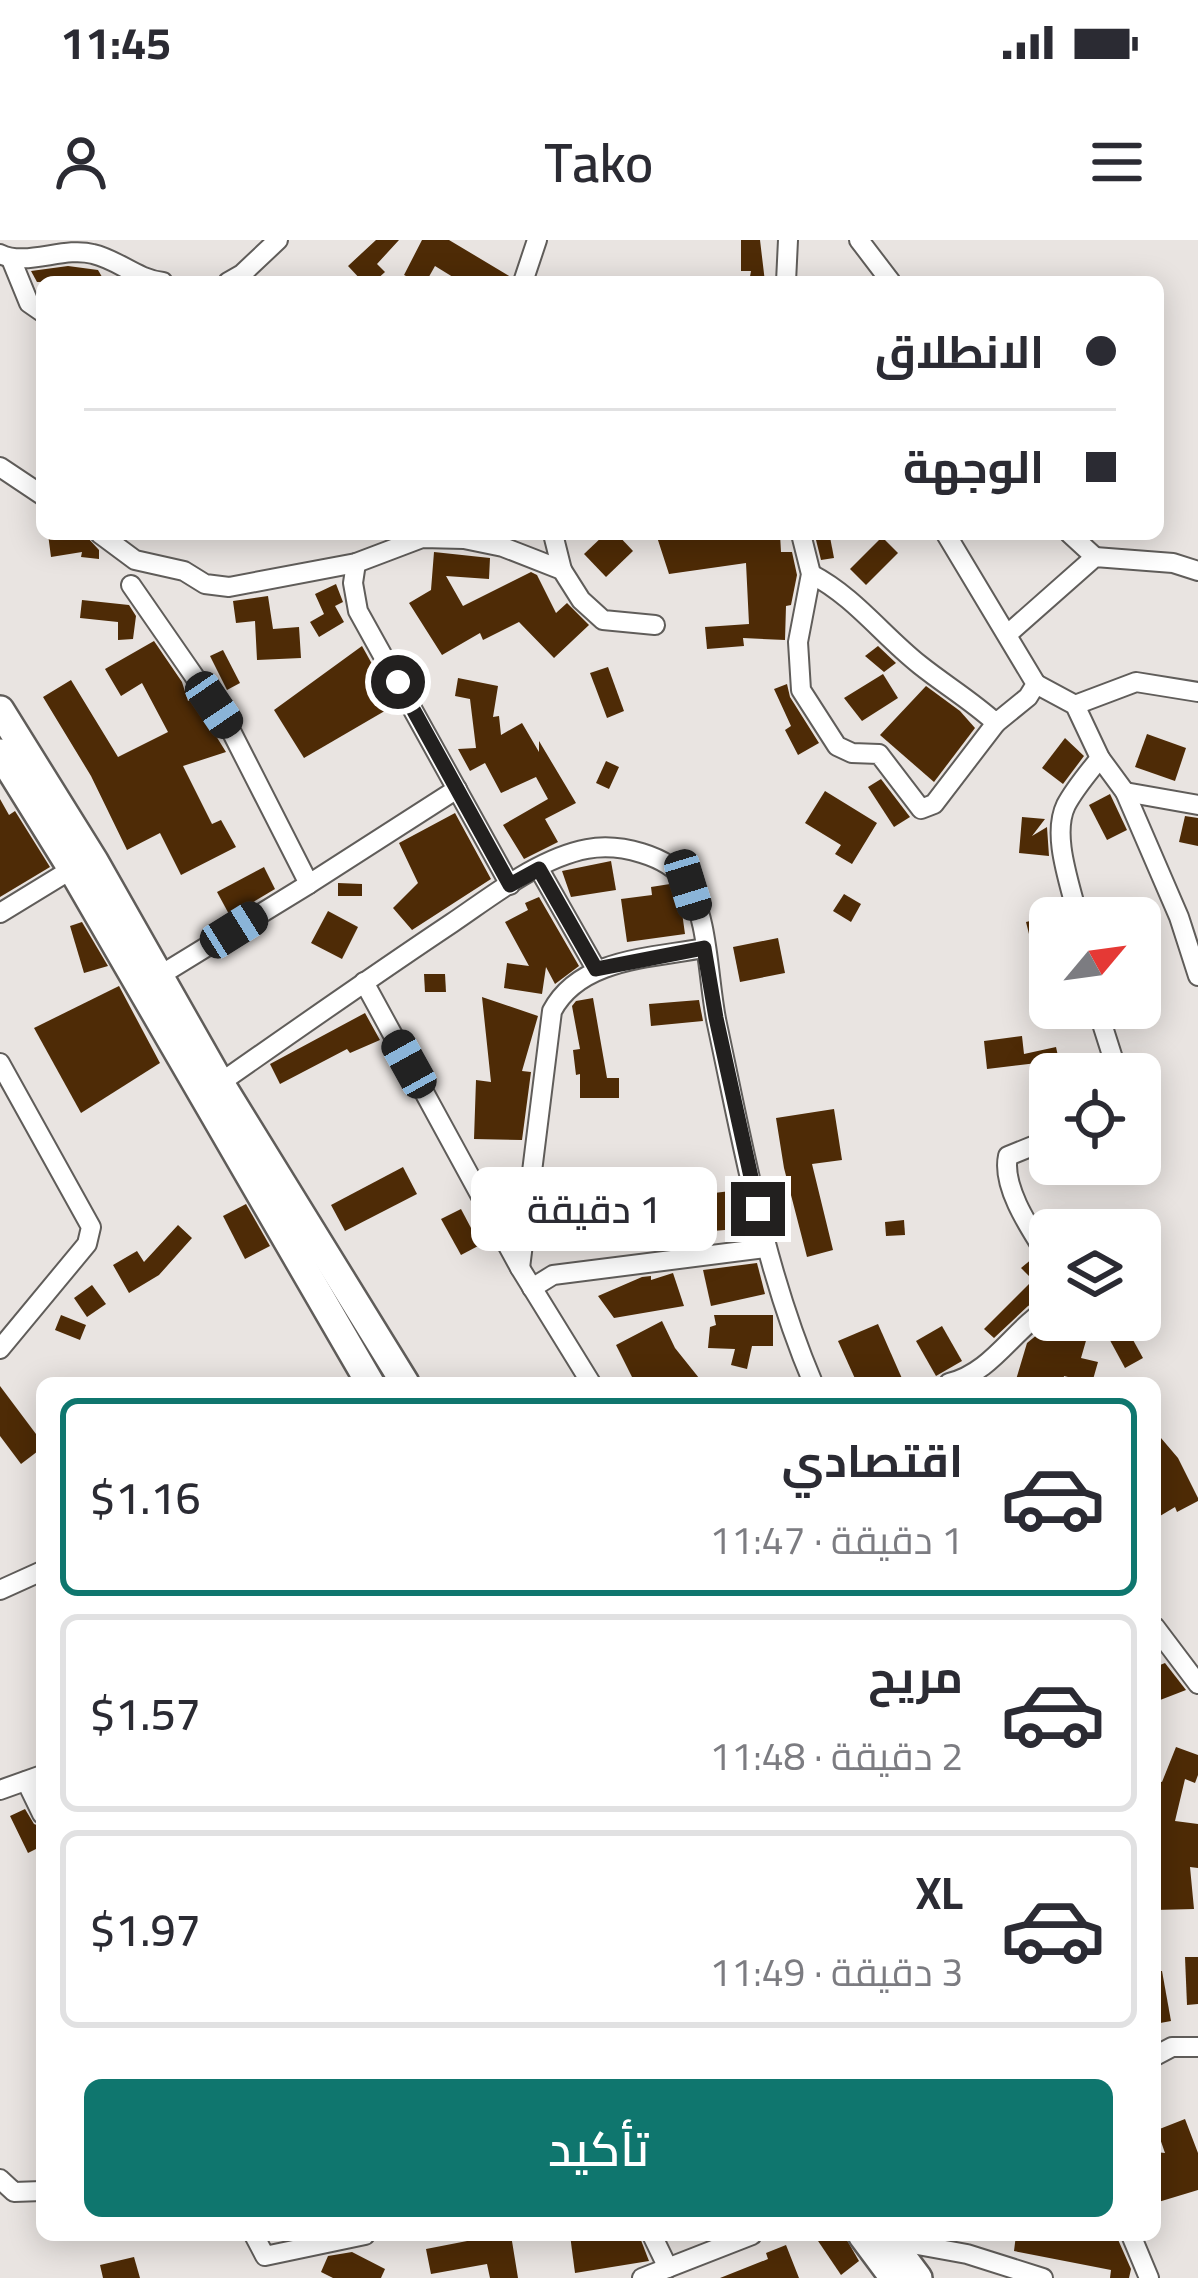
<!DOCTYPE html>
<html lang="ar">
<head>
<meta charset="utf-8">
<style>
	body { margin:0; font-family:Georgia,Cairo,serif; background:#f2f2f3; color:#2b2b33; direction:rtl; height:100vh; display:flex; flex-direction:column; font-size:45px; white-space:nowrap }
	* { box-sizing:border-box; margin:0 }
	p { font-size:39px; color:#7c7c81 }
	.icon { flex:none; width:66px; height:66px; fill:none; stroke:currentColor; stroke-width:2; stroke-linecap:round; stroke-linejoin:round }
	.map { position:relative; flex:1; overflow:hidden; direction:ltr }
	.details { position:absolute; left:36px; top:1137px; width:1125px; height:864px; display:flex; flex-direction:column; background:#fff; border-radius:18px; box-shadow:0 6px 30px #0003; direction:rtl }
	.details>* { flex:none }
	.hud { position:absolute; left:36px; top:36px; width:1128px; height:264px; border-radius:18px; box-shadow:0 6px 30px #0003; direction:rtl; display:grid; align-content:center; height:264px; padding:0 48px; background:#fff }
	.needle { width:78px; rotate:61deg }
	.controls { position:absolute; left:1029px; top:657px; display:grid; gap:24px }
	.controls a { display:grid; place-items:center; width:132px; height:132px; border-radius:18px; background:#fff; box-shadow:0 6px 30px #0003; font-size:60px }
	.end { position:absolute; width:54px; height:54px; margin:-27px; border:15px solid #22201f; background:#fff; box-shadow:0 0 0 6px #fff }
	.from { border-radius:50% }
	.bubble { position:absolute; height:84px; border-radius:18px; background:#fff; box-shadow:0 6px 30px #0003; font-size:39px; font-weight:600; line-height:84px; text-align:center; direction:rtl }
	.car { position:absolute; width:36px; height:72px; margin:-36px -18px; border-radius:15px; box-shadow:0 0 9px 3px #0007; background:linear-gradient(#222 24%,#8ab4d8 0 40%,#222 0 76%,#8ab4d8 0 86%,#222 0) }
	.hud b { display:flex; align-items:center; gap:42px; height:114px; font-size:45px }
	.hud b+b { border-top:3px solid #e1e1e2 }
	.hud i { width:30px; height:30px; background:#2b2b33 }
	ul { padding:21px 0 0; list-style:none }
	li { display:flex; align-items:center; gap:36px; height:198px; margin:0 24px 18px; padding:0 24px; border:6px solid #e1e1e2; border-radius:18px }
	li div { flex:1 }
	li b { display:block; font-size:45px }
	li em { font-style:normal; font-weight:600 }
	li.current { border-color:#0f766e }
	li>.icon { width:108px; height:108px; stroke-width:1.5 }
	.button { display:flex; gap:24px; margin-top:auto; padding:24px 48px }
	.button a { flex:1; height:138px; border-radius:18px; background:#0f766e; color:#fff; font-size:48px; font-weight:600; line-height:138px; text-align:center }
	.status { display:flex; justify-content:space-between; align-items:center; height:84px; padding:0 60px; background:#fff; direction:ltr }
	.status svg { height:33px; fill:currentColor }
	header { display:flex; justify-content:space-between; align-items:center; height:156px; padding:0 48px; background:#fff; font-size:54px; font-weight:600 }
	.map>svg:first-child { display:block }
	.building { fill:#4e2b06 }
	.lines { fill:none; stroke-linecap:round; stroke-linejoin:round }
	.street-casing { stroke:#605d5a; stroke-width:22 }
	.secondary-casing { stroke:#605d5a; stroke-width:32 }
	.street { stroke:#fff; stroke-width:18 }
	.secondary { stroke:#fff; stroke-width:27 }
	.route { stroke:#22201f; stroke-width:15 }
</style>
</head>
<body>
<div class="status"><b>11:45</b><svg viewBox="0 0 49 12"><path d="M0 12V9h3v3zM5 12V6h3v6zM10 12V3h3v9zM15 12V0h3v12zM26 1h20v11H26zM47 4h2v5h-2z"/></svg></div>
<header><svg class="icon" aria-label="menu" viewBox="0 0 24 24"><path d="M4 6h16M4 12h16M4 18h16"/></svg>Tako<svg class="icon" aria-label="person" viewBox="0 0 24 24"><circle cx="12" cy="8" r="4"/><path d="M4 21q1-7 8-7t8 7"/></svg></header>
<div class="map">
<svg width="1198" height="2038" viewBox="0 0 1198 2038">
	<rect width="100%" height="100%" fill="#e9e4e1"/>
	<g class="building">
		<path d="M376 0H399L377 24 385 32 374 42H363L348 26Z"/>
		<path d="M422 0H449L511 37 510 42H461L435 26 426 42H418L404 35Z"/>
		<path d="M741 0H760L765 42H749L751 31H741Z"/>
		<path d="M68 26 98 30 105 42H37L31 31Z"/>
		<path d="M48 294 87 297 99 310V319L81 317 82 312 51 317Z"/>
		<path d="M605 294H617L633 311 606 337 584 314Z"/>
		<path d="M656 294H780L781 312H792L797 335 791 365 786 366 785 400 743 398 744 406 707 409 705 387 749 384 746 323 669 334Z"/>
		<path d="M830 297 834 318 821 320 816 300Z"/>
		<path d="M882 297 898 313 866 345 850 329Z"/>
		<path d="M434 312 490 318 489 339 446 336 463 366 531 332 537 335 556 373 567 363 589 385 554 418 519 382 483 400 480 393 442 415 409 363 431 350Z"/>
		<path d="M336 344 343 362 335 366 344 382 319 397 310 382 324 374 315 354Z"/>
		<path d="M268 356 273 389 299 387 301 418 257 420 255 381 236 383 233 361Z"/>
		<path d="M82 360 129 365 136 376 133 399 118 400V382L80 378Z"/>
		<path d="M154 401 182 442 188 461 193 459 226 512 183 526 212 584 221 580 236 607 181 635 160 593 127 610 91 536 43 457 71 440 118 517 168 492 142 443 121 456 105 429Z"/>
		<path d="M362 406 395 465 304 518 274 470Z"/>
		<path d="M878 406 896 423 884 432 865 416Z"/>
		<path d="M223 410 240 443 227 450 210 416Z"/>
		<path d="M608 427 624 471 607 478 590 433Z"/>
		<path d="M883 434 898 458 862 481 844 458Z"/>
		<path d="M458 438 498 446 493 477 499 476 501 495 522 483 539 512V501L576 563 545 579 558 602 524 619 503 585 548 559 536 537 501 553 485 523 470 531 458 509 476 508 470 459 455 456Z"/>
		<path d="M787 444 790 457 819 503 798 515 785 490 791 486 774 449Z"/>
		<path d="M926 446 960 471 975 488 934 542 880 495Z"/>
		<path d="M1147 494 1186 508 1175 541 1135 527Z"/>
		<path d="M1065 498 1084 516 1063 544 1042 528Z"/>
		<path d="M606 521 619 527 609 549 596 543Z"/>
		<path d="M881 539 910 577 894 587 868 547Z"/>
		<path d="M825 551 877 583 852 624 835 614 841 605 805 583Z"/>
		<path d="M1110 554 1127 590 1107 600 1089 565Z"/>
		<path d="M0 559 9 575 15 571 50 627 0 657Z"/>
		<path d="M455 573 491 639 412 690 393 668 418 643 399 603Z"/>
		<path d="M1185 576 1198 578V606L1179 602Z"/>
		<path d="M1022 577 1045 579 1032 596 1047 587 1049 616 1019 613Z"/>
		<path d="M611 621 616 650 571 657 562 631Z"/>
		<path d="M264 627 275 649 230 676 217 652Z"/>
		<path d="M338 643 362 644V656H338Z"/>
		<path d="M670 644 680 658 685 694 627 702 621 659 652 655 651 647Z"/>
		<path d="M844 654 861 664 851 682 833 671Z"/>
		<path d="M539 657 579 726 555 744 546 727 542 754 504 748 507 723 529 726 505 682 528 670 525 663Z"/>
		<path d="M328 671 358 687 342 719 311 703Z"/>
		<path d="M1050 676V702L1032 706 1026 682Z"/>
		<path d="M82 682 108 726 84 733 70 686Z"/>
		<path d="M778 698 785 733 740 742 733 707Z"/>
		<path d="M424 734H445L446 752H425Z"/>
		<path d="M119 746 160 823 81 873 34 788Z"/>
		<path d="M482 757 538 776 522 831 531 832 522 900 474 899 476 840 491 842Z"/>
		<path d="M593 758 607 838H619V858H580V834L576 835 573 810 580 809 572 766 576 761Z"/>
		<path d="M699 760 703 781 651 786 649 764Z"/>
		<path d="M365 773 380 800 350 813 347 809 280 844 270 824Z"/>
		<path d="M1022 796 1024 814 1056 807 1062 834H1040L1037 823 987 829 984 801Z"/>
		<path d="M834 869 842 920 812 924 833 1010 807 1017 784 928 776 878Z"/>
		<path d="M403 927 417 954 345 991 331 965Z"/>
		<path d="M647 938H676V947L714 946V953L739 950 748 988 678 994V1006L647 1007Z"/>
		<path d="M246 964 270 1006 245 1019 223 976Z"/>
		<path d="M461 969 480 1005 461 1015 441 979Z"/>
		<path d="M904 980 905 995 886 996 885 982Z"/>
		<path d="M178 985 192 998 159 1035 129 1053 113 1025 137 1011 144 1022Z"/>
		<path d="M1033 1018 1050 1037V1054L1028 1066 994 1098 984 1089 1033 1040 1021 1028Z"/>
		<path d="M757 1023 765 1054 711 1066 703 1030Z"/>
		<path d="M673 1033 684 1066 614 1078 598 1056 642 1037 651 1036V1040Z"/>
		<path d="M92 1045 106 1064 87 1077 74 1058Z"/>
		<path d="M61 1075 86 1085 80 1100 55 1090Z"/>
		<path d="M714 1075H773V1106H752L747 1129 731 1125 735 1109 708 1108 710 1087 716 1085Z"/>
		<path d="M1055 1080H1092L1081 1118 1098 1122 1092 1143 1064 1136 1063 1143H1015L1027 1103Z"/>
		<path d="M1099 1080H1122L1143 1118 1125 1128Z"/>
		<path d="M662 1081 675 1108 703 1143H635L616 1105Z"/>
		<path d="M878 1084 904 1143H857L838 1101Z"/>
		<path d="M942 1086 962 1121 936 1136 916 1101Z"/>
		<path d="M0 1146 42 1202V1208L21 1224 0 1196Z"/>
		<path d="M1155 1191 1178 1218 1198 1258V1261L1177 1272 1175 1267 1155 1279Z"/>
		<path d="M1165 1423 1186 1450 1155 1462V1427Z"/>
		<path d="M1176 1507 1198 1515V1535L1195 1543 1185 1539 1175 1581 1198 1584V1628L1190 1627 1194 1669 1155 1670V1540L1162 1542Z"/>
		<path d="M25 1569 34 1584 42 1587V1606L28 1613 10 1576Z"/>
		<path d="M1185 1717H1198V1764L1187 1765Z"/>
		<path d="M1155 1731H1162L1171 1781 1155 1784Z"/>
		<path d="M1185 1879 1198 1913V1950L1155 1963V1912L1165 1913 1157 1890Z"/>
		<path d="M498 1995H511L518 2038H490L487 2024 431 2034 426 2009Z"/>
		<path d="M570 1995H639L649 2021 575 2033Z"/>
		<path d="M814 1995H844L859 2021 841 2035Z"/>
		<path d="M1016 1995H1116L1131 2029 1129 2038H1110L1111 2030 1014 2011Z"/>
		<path d="M786 2005 799 2038H720L768 2019 766 2013Z"/>
		<path d="M352 2012 385 2029 381 2038H333L321 2032 328 2016Z"/>
		<path d="M134 2017 140 2038H103L100 2025Z"/>
	</g>
	<g class="lines">
		<defs>
			<g id="street">
				<path d="M859 0 891 42"/>
				<path d="M0 14C26 27 64 6 93 14 119 20 136 39 163 42"/>
				<path d="M11 19 29 63 42 72"/>
				<path d="M228 42 242 34 278 0"/>
				<path d="M523 42 537 0"/>
				<path d="M786 42 788 0"/>
				<path d="M0 227 42 255"/>
				<path d="M100 294 135 320 184 331 205 344 229 347 356 323 422 298 464 299 503 307 562 330 581 360 603 380 655 385"/>
				<path d="M553 294 562 330"/>
				<path d="M801 294 811 334 798 402 801 450 837 506 852 513 879 514 921 569 934 564 996 483"/>
				<path d="M1070 294 1095 317"/>
				<path d="M356 323 353 343 358 371 510 645"/>
				<path d="M811 334C855 357 882 395 920 425 945 445 972 461 996 483L1028 457 1036 444 946 294"/>
				<path d="M131 345 228 485 309 644 457 549"/>
				<path d="M1009 393 1095 317 1173 323 1198 331"/>
				<path d="M1036 444 1075 465 1100 518 1125 552 1179 677 1198 736"/>
				<path d="M1075 465 1136 442 1198 452"/>
				<path d="M1125 552 1198 565"/>
				<path d="M539 629 596 729"/>
				<path d="M0 673 72 629"/>
				<path d="M1078 678C1071 646 1051 596 1066 565 1075 548 1089 532 1100 518"/>
				<path d="M159 736 309 644"/>
				<path d="M364 742 520 1028 591 1143"/>
				<path d="M1097 768 1118 834"/>
				<path d="M0 823 91 987 87 1004 0 1109"/>
				<path d="M220 843C297 789 374 735 452 683 492 656 539 618 587 609 619 603 668 615 686 642 709 676 708 743 717 784 743 905 764 1028 813 1143"/>
				<path d="M1050 899 1008 916C1001 948 1033 993 1050 1020"/>
				<path d="M520 1028 552 771C580 718 652 718 704 708"/>
				<path d="M532 1048 553 1035 766 1008"/>
				<path d="M949 1143C993 1132 1013 1089 1050 1067"/>
				<path d="M0 1350 42 1331"/>
				<path d="M1155 1387 1198 1444"/>
				<path d="M26 1541 42 1574"/>
				<path d="M0 1550 42 1535"/>
				<path d="M1155 1816 1172 1807H1198"/>
				<path d="M0 1939 14 1952 42 1951"/>
				<path d="M254 1995 265 2016 365 1995"/>
				<path d="M652 1995 668 2028"/>
				<path d="M1131 1995 1149 2038"/>
				<path d="M890 2000 967 2014 1043 2038"/>
				<path d="M642 2038 752 1995"/>
			</g>
			<g id="secondary">
				<path d="M0 470 94 621 220 843 405 1143"/>
				<path d="M0 513 72 629 370 1143"/>
				<path d="M862 1995 894 2038"/>
				<path d="M886 1995 918 2038"/>
			</g>
		</defs>
		<use href="#street" class="street-casing"/>
		<use href="#secondary" class="secondary-casing"/>
		<use href="#street" class="street"/>
		<use href="#secondary" class="secondary"/>
	</g>
	<g class="lines">
		<path class="route" d="M398 442 510 645 539 629 596 729 704 708 716 778 758 969"/>
	</g>
</svg>
<div class="controls">
<a><svg class="needle" viewBox="-14 -14 28 28"><path d="M0-13l5 13h-10z" fill="#e53935"/><path d="M0 13l5-13h-10z" fill="#7c7c81"/></svg></a>
<a><svg class="icon" aria-label="locate" viewBox="0 0 24 24"><circle cx="12" cy="12" r="6"/><path d="M12 2v4M12 18v4M2 12h4M18 12h4"/></svg></a>
<a><svg class="icon" aria-label="layers" viewBox="0 0 24 24"><path d="M12 4l9 5-9 5-9-5zM3 14l9 5 9-5"/></svg></a>
</div>
<i class="end from" style="left:398px;top:442px"></i>
<i class="end" style="left:758px;top:969px"></i>
<div class="bubble" style="left:471px;top:927px;width:246px">1 دقيقة</div>
<i class="car" style="left:214px;top:465px;rotate:146deg"></i>
<i class="car" style="left:688px;top:645px;rotate:163deg"></i>
<i class="car" style="left:234px;top:690px;rotate:58deg"></i>
<i class="car" style="left:409px;top:824px;rotate:331deg"></i>
<div class="hud">
<b><i class="from"></i>الانطلاق</b>
<b><i></i>الوجهة</b>
</div>
<section class="details">
<ul>
<li class="current"><svg class="icon" aria-label="car" viewBox="0 0 24 24"><path d="M5 17H2v-5l4-1 3-4h7l3 4 3 1v5h-3M9 17h6M6 11h13"/><circle cx="7" cy="17" r="2"/><circle cx="17" cy="17" r="2"/></svg><div><b>اقتصادي</b><p>1 دقيقة · 11:47</p></div><em>$1.16</em></li>
<li><svg class="icon" aria-label="car" viewBox="0 0 24 24"><path d="M5 17H2v-5l4-1 3-4h7l3 4 3 1v5h-3M9 17h6M6 11h13"/><circle cx="7" cy="17" r="2"/><circle cx="17" cy="17" r="2"/></svg><div><b>مريح</b><p>2 دقيقة · 11:48</p></div><em>$1.57</em></li>
<li><svg class="icon" aria-label="car" viewBox="0 0 24 24"><path d="M5 17H2v-5l4-1 3-4h7l3 4 3 1v5h-3M9 17h6M6 11h13"/><circle cx="7" cy="17" r="2"/><circle cx="17" cy="17" r="2"/></svg><div><b>XL</b><p>3 دقيقة · 11:49</p></div><em>$1.97</em></li>
</ul>
<div class="button"><a>تأكيد</a></div>
</section>
</div>
</body>
</html>
